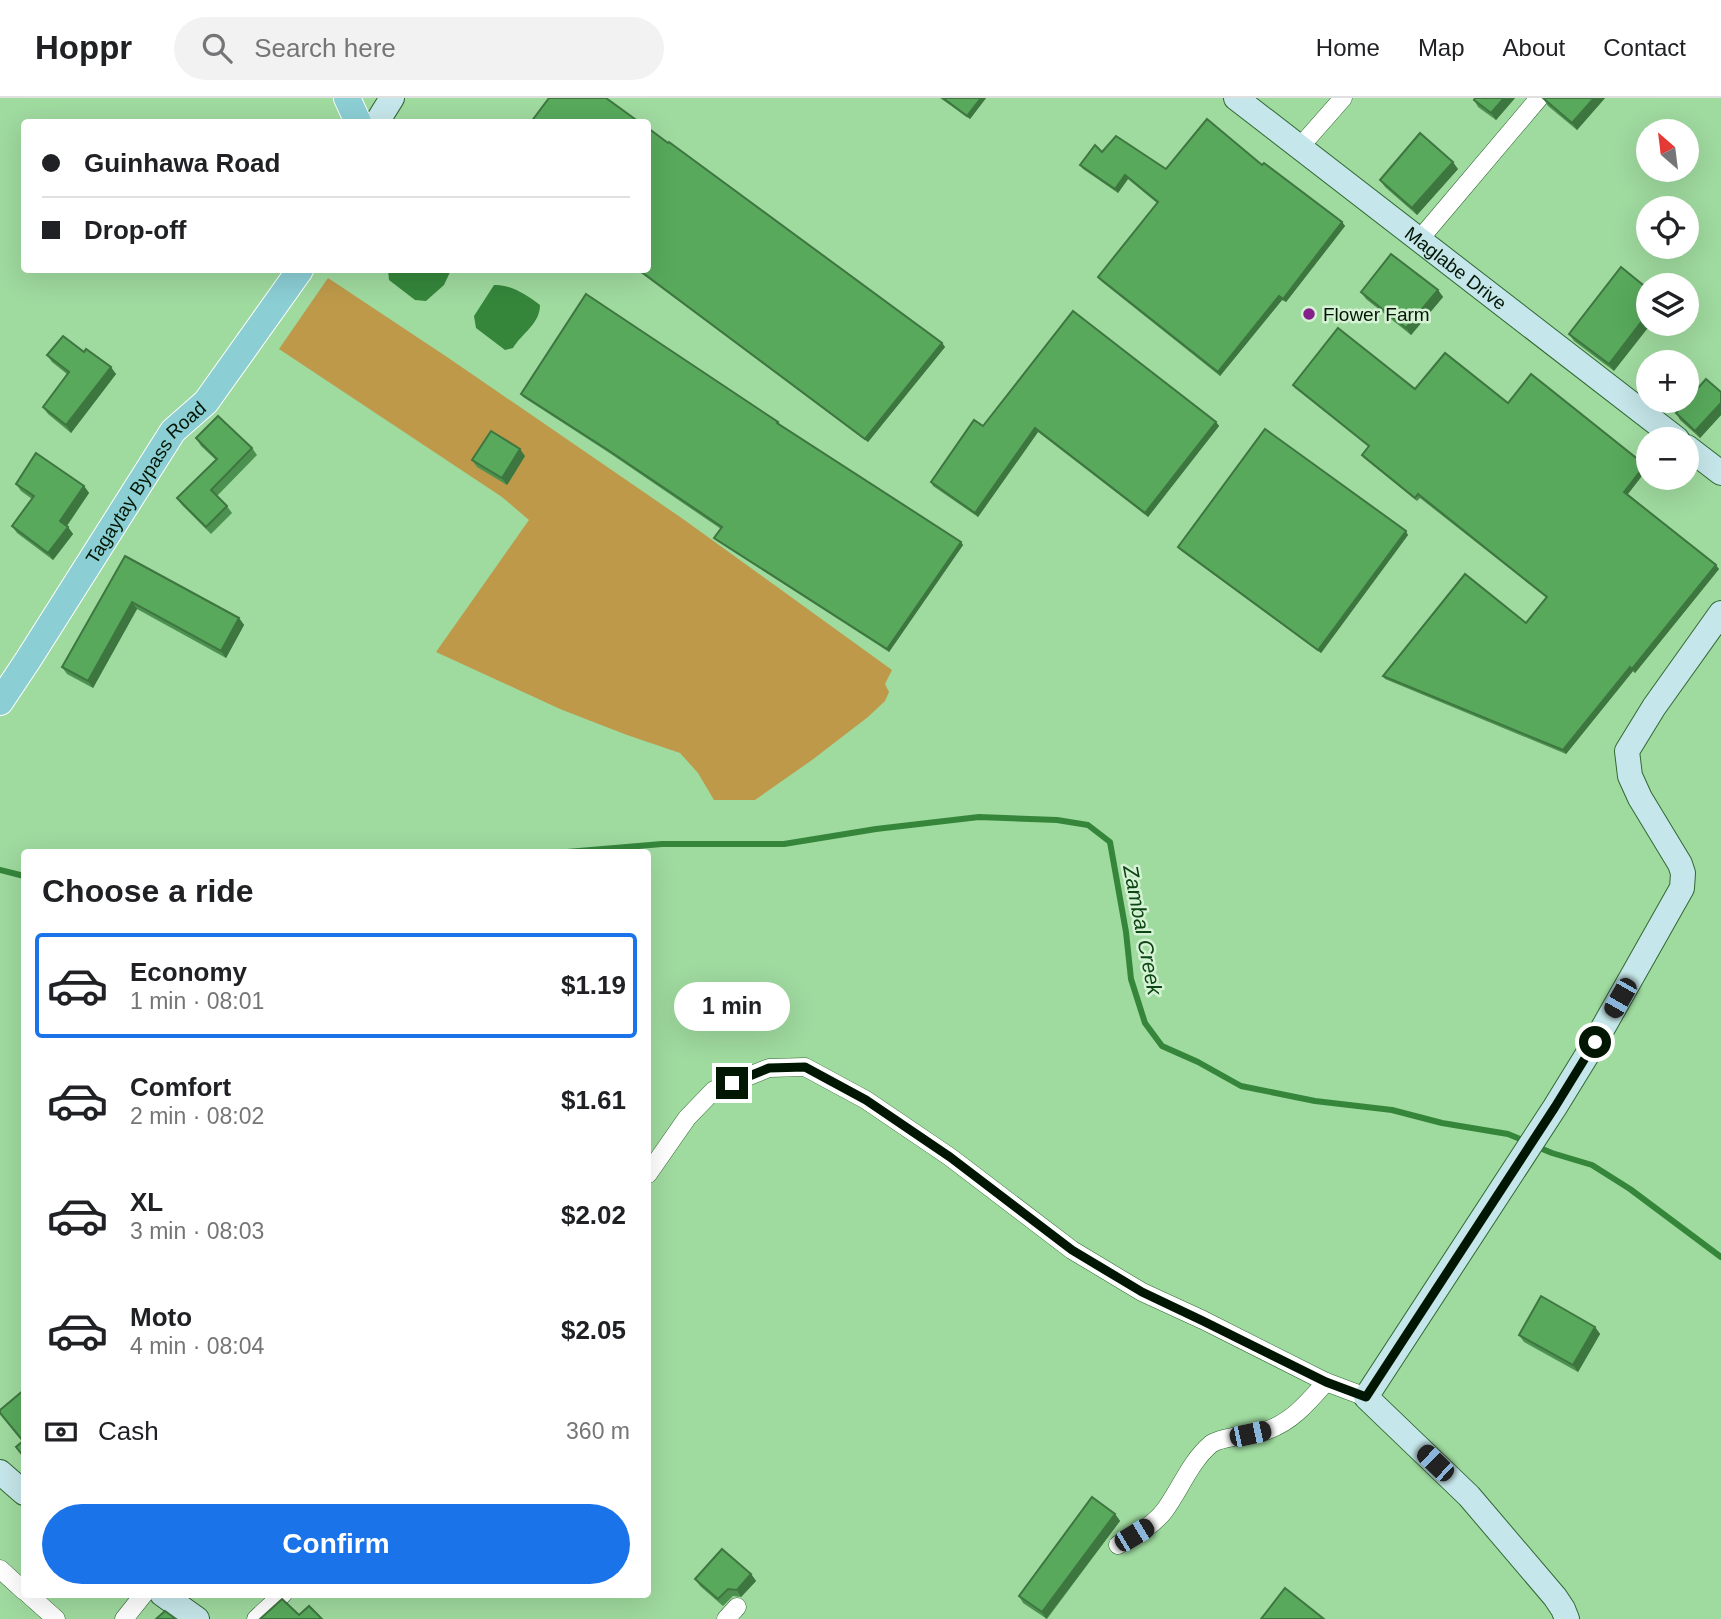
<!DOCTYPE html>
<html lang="en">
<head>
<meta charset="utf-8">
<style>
	body { margin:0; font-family:Arial,sans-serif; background:#f2f2f2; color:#202124; height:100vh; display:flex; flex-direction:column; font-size:26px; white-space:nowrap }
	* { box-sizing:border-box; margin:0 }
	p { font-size:23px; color:#757577 }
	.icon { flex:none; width:38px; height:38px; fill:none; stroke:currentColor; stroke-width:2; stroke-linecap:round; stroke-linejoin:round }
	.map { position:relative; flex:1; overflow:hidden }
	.side { position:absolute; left:21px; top:751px; width:630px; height:749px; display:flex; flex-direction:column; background:#fff; border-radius:7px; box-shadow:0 7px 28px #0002 }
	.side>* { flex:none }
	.banner { position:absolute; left:21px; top:21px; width:630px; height:154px; border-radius:7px; box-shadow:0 7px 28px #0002; display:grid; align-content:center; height:154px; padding:0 21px; background:#fff }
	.needle { width:46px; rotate:332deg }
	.controls { position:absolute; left:1636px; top:21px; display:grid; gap:14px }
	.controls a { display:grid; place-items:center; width:63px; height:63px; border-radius:50%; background:#fff; box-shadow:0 7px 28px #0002; font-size:35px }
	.end { position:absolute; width:32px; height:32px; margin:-16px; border:9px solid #021703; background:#fff; box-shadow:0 0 0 4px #fff }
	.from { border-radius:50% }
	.bubble { position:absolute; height:49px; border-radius:24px; background:#fff; box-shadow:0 7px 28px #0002; font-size:23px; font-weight:700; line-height:49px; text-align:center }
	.car { position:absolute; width:21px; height:42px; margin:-21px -10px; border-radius:9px; box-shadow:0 0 5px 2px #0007; background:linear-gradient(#222 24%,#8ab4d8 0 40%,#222 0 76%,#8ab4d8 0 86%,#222 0) }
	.banner b { display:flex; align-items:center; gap:24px; height:66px; font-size:26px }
	.banner b+b { border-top:2px solid #e0e0e0 }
	.banner i { width:18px; height:18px; background:#202124 }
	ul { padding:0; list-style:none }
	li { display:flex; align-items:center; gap:21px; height:105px; margin:0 14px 10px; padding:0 7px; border:4px solid transparent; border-radius:7px }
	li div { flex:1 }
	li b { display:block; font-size:26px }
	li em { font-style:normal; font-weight:700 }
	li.current { border-color:#1a73e8 }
	li>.icon { width:63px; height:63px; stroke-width:1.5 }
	h2 { padding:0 21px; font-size:32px; line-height:84px }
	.pay { display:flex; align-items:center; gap:18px; height:77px; padding:0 21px; font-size:26px }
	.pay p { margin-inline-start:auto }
	.button { display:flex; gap:14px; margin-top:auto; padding:14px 21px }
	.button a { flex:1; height:80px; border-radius:42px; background:#1a73e8; color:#fff; font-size:28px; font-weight:700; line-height:80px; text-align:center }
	header { display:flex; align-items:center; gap:42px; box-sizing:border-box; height:98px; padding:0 35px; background:#fff; border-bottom:2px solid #e0e0e0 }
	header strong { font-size:33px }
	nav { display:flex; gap:38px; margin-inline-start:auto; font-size:24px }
	.search { width:490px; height:63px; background:#f2f2f2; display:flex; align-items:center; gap:18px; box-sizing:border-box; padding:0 24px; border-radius:38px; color:#757577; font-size:26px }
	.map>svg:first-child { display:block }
	.green { fill:#be994a }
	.water { fill:#35863b }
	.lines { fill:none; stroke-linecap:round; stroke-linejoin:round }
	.stream { stroke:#35863b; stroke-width:6 }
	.street-casing { stroke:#306833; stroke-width:19 }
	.secondary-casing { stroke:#306833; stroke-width:26 }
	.primary-casing { stroke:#fff; stroke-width:28 }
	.street { stroke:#fff; stroke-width:18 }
	.secondary { stroke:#c5e6ea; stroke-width:24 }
	.primary { stroke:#8bced4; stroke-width:26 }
	.wall { fill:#4c914f }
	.shaded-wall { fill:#3e7640 }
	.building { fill:#58a95c; stroke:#3e7640; stroke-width:2 }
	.route { stroke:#021703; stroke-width:9 }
	.poi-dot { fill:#84228c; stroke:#d5f2d4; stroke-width:2.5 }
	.labels { text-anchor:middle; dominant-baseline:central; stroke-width:5; stroke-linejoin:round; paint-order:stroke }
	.street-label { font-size:19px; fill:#021703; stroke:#d5f2d4 }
	.poi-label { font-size:19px; fill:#021703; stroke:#d5f2d4; text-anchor:start }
	.water-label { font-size:21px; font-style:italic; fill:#0a4512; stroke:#d5f2d4 }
</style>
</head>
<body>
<header>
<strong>Hoppr</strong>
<div class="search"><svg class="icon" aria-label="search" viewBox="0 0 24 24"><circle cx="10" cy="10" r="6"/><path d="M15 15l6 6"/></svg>Search here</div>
<nav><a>Home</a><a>Map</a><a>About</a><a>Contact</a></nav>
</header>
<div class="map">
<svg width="1721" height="1521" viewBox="0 0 1721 1521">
	<rect width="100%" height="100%" fill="#9fda9f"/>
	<path class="green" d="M328 180 447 259 683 421 892 572 885 586 889 594 885 603 868 619 812 662 755 702H714L698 675 680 655 627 637 560 611 436 554 529 422 502 399 279 251Z"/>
	<g class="water">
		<path d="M388 172H451L444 187 426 203 415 202 389 182Z"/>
		<path d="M494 187C510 186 527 197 540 207 540 226 522 235 513 250L505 252 476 230 474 218Z"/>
	</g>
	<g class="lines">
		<g class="stream">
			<path d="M567 754 662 746H784L876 731 979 719 1057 722 1088 727 1110 744 1126 834 1131 881 1145 925 1162 948 1198 964 1241 988 1315 1003 1392 1012 1442 1025 1508 1036 1525 1043"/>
			<path d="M0 772 24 778"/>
			<path d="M1535 1048 1552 1055 1592 1067 1630 1091 1721 1159"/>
		</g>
		<defs>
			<g id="street">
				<path d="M1299 50 1343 0"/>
				<path d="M1419 142 1539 0"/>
				<path d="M648 1076 687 1020 714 992 769 970 805 969 866 1002 950 1059 1072 1152 1142 1194 1203 1222 1326 1284 1366 1299"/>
				<path d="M1118 1447C1135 1437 1153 1428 1165 1412 1181 1390 1190 1364 1211 1346 1222 1338 1254 1337 1268 1332 1293 1323 1309 1303 1326 1284"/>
				<path d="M0 1471 24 1493"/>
				<path d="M28 1496 56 1521"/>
				<path d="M124 1521 144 1496"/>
				<path d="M256 1521 283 1496"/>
				<path d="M726 1521 737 1509"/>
			</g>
			<g id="secondary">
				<path id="s1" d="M1236 0 1677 341"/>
				<path d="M377 24 392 0"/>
				<path d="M1687 349 1721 375"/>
				<path d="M0 1374 24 1395"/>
				<path d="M162 1496 197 1521"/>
				<path d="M1567 1521 1563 1511 1555 1499 1469 1398 1366 1299 1555 1009 1595 944 1682 790 1683 775 1680 766 1640 700 1630 678 1627 653 1654 609 1721 515"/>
			</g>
			<g id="primary">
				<path d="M347 0 358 24"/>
				<path id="s2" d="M0 604 28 562 173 333 206 304 300 172"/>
			</g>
		</defs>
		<use href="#street" class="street-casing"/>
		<use href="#secondary" class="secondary-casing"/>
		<use href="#primary" class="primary-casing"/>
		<use href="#street" class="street"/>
		<use href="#secondary" class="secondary"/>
		<use href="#primary" class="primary"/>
	</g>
	<g class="wall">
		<path d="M940 0H986L970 21Z"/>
		<path d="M1515 0 1496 22 1478 9 1474 2Z"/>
		<path d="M1543 0H1605L1577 32 1548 8Z"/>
		<path d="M1102 54 1166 71 1262 67 1342 124 1345 128 1286 204 1282 202 1220 278 1101 183 1098 179 1157 105 1128 81 1118 95 1083 71 1080 67Z"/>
		<path d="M1458 71 1417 117 1385 89 1380 82Z"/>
		<path d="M1621 169 1614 273 1574 243 1569 236Z"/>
		<path d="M637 172H648L942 245 945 249 868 344Z"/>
		<path d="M1438 192 1443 199 1411 237 1366 201 1361 194Z"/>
		<path d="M84 254 116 276 71 335 48 316 43 309 67 276 52 264 47 257Z"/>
		<path d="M1293 287 1415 291 1508 305 1645 367 1648 370 1628 396 1719 471 1635 575 1633 573 1566 656 1385 581 1383 578 1526 525 1547 500 1420 400 1417 403 1364 360 1362 357 1369 348 1295 290Z"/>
		<path d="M1721 294V317L1700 340 1680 322 1676 315Z"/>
		<path d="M521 296 778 324 781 327 961 444 963 447 889 554 717 443 714 440 721 431 611 356 523 299Z"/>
		<path d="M1216 324 1219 328 1148 419 1038 334 978 419 933 388 931 384 983 328Z"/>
		<path d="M196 340 252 350 257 357 217 398 227 408 232 415 211 436 182 407 177 400 216 362 201 348Z"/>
		<path d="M525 358 507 387 477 369 472 362Z"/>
		<path d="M16 386 84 388 89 395 67 428 73 436 53 462 17 435 12 428 32 401 21 393Z"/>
		<path d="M1408 437 1321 555 1180 452 1178 449Z"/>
		<path d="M125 458 239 520 244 527 226 560 137 511 93 590 67 576 62 569Z"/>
		<path d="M1595 1229 1600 1236 1578 1274 1524 1244 1519 1237Z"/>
		<path d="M1115 1416 1120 1423 1047 1521 1023 1505 1019 1498Z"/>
		<path d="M751 1476 756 1483 741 1499 733 1498 723 1508 700 1488 695 1481Z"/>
	</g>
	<g class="shaded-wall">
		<path d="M981 0H986L970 21 967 18Z"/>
		<path d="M1504 0H1515L1496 22 1491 15Z"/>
		<path d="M1594 0H1605L1577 32 1572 25Z"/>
		<path d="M1453 64 1458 71 1417 117 1412 110Z"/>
		<path d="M1125 77 1128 81 1118 95 1115 91Z"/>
		<path d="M1342 124 1345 128 1286 204 1283 201Z"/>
		<path d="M1438 192 1443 199 1411 237 1406 230Z"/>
		<path d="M1279 198 1282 202 1220 278 1218 274Z"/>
		<path d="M1648 215V226H1651L1614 273 1609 266Z"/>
		<path d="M942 245 945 249 868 344 865 341Z"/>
		<path d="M111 269 116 276 71 335 66 327Z"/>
		<path d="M1721 305V317L1700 340 1695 333Z"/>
		<path d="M1216 324 1219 328 1148 419 1145 415Z"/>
		<path d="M1035 330 1038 334 978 419 975 415Z"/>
		<path d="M520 351 525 358 507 387 502 380Z"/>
		<path d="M1645 367 1648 370 1627 397 1624 394Z"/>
		<path d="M84 388 89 395 65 430 60 423Z"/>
		<path d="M68 429 73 436 53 462 48 455Z"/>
		<path d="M1406 433 1408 437 1321 555 1318 552Z"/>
		<path d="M961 444 963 447 889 554 887 551Z"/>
		<path d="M1716 467 1719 471 1635 575 1632 571Z"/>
		<path d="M132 504 137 511 93 590 88 583Z"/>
		<path d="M239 520 244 527 226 560 221 553Z"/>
		<path d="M1630 569 1633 573 1566 656 1563 652Z"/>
		<path d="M1595 1229 1600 1236 1578 1274 1573 1267Z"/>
		<path d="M1115 1416 1120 1423 1046 1521 1042 1514Z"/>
		<path d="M751 1476 756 1483 741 1499 737 1492Z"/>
	</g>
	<g class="building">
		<path d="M549 0H606L639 24H531Z"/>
		<path d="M943 0H981L967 18Z"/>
		<path d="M1475 0H1504L1491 15 1474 2Z"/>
		<path d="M1543 0H1594L1572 25Z"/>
		<path d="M1207 21 1262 67 1264 65 1342 124 1283 201 1279 198 1218 274 1098 179 1158 104 1125 77 1115 91 1080 67 1095 47 1102 54 1116 38 1166 71Z"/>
		<path d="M648 30 668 45 669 44 942 245 865 341 639 172H648Z"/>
		<path d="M1420 35 1453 64 1412 110 1380 82Z"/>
		<path d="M1391 156 1438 192 1406 230 1361 194Z"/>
		<path d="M1621 169 1648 191V215L1609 266 1569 236Z"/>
		<path d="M586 196 778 324 777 325 961 444 887 551 714 440 722 429 608 352 521 296Z"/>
		<path d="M1073 213 1216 324 1145 415 1035 330 975 415 931 384 974 322 983 328Z"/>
		<path d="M1338 230 1415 291 1445 255 1508 305 1531 276 1645 367 1624 394 1716 467 1632 571 1630 569 1563 652 1383 578 1465 476 1526 525 1547 499 1418 396 1415 400 1362 357 1369 348 1293 287Z"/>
		<path d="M63 238 84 254 86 251 111 269 66 327 43 309 69 274 47 257Z"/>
		<path d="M1706 281 1721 294V305L1695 333 1676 315Z"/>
		<path d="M218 318 252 350 211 392 227 408 206 429 177 400 217 361 196 340Z"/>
		<path d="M1265 331 1406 433 1318 552 1178 449Z"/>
		<path d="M491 333 520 351 502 380 472 362Z"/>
		<path d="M36 355 84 388 60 423 68 429 48 455 12 428 34 398 16 386Z"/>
		<path d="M125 458 239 520 221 553 132 504 88 583 62 569Z"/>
		<path d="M1541 1198 1595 1229 1573 1267 1519 1237Z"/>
		<path d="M24 1292V1359L16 1349 23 1343 0 1315V1312Z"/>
		<path d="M1092 1399 1115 1416 1042 1514 1019 1498Z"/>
		<path d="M722 1451 751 1476 737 1492 728 1491 718 1501 695 1481Z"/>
		<path d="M1285 1490 1324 1521H1261Z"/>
		<path d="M282 1501 299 1517 309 1508 322 1521H260Z"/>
		<path d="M165 1513 176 1521H156Z"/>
	</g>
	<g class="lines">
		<path class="route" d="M732 985 769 970 805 969 866 1002 950 1059 1072 1152 1142 1194 1203 1223 1326 1284 1366 1299 1555 1009 1595 944"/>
	</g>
	<circle class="poi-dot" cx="1309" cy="216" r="7"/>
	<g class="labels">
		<g class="street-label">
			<text stroke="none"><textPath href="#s1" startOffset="278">Maglabe Drive</textPath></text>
			<text stroke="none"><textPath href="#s2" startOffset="264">Tagaytay Bypass Road</textPath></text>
		</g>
		<g class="poi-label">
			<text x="1323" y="216">Flower Farm</text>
		</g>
		<g class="water-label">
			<text transform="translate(1143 832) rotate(79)">Zambal Creek</text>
		</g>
	</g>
</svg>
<div class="controls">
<a><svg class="needle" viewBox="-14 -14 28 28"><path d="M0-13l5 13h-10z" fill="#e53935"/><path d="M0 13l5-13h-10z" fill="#757577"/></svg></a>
<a><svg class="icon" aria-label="locate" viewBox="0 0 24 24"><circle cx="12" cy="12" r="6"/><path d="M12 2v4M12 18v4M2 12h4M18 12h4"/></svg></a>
<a><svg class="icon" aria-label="layers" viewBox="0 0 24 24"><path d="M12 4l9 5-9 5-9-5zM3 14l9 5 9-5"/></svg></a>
<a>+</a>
<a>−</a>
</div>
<i class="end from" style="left:1595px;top:944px"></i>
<i class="end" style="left:732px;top:985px"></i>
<div class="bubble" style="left:674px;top:884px;width:116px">1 min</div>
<i class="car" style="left:1620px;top:900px;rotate:210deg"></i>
<i class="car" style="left:1250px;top:1336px;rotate:78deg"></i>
<i class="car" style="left:1435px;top:1365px;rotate:314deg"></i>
<i class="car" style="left:1134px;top:1437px;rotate:59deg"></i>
<div class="banner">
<b><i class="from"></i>Guinhawa Road</b>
<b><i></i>Drop-off</b>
</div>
<section class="side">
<h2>Choose a ride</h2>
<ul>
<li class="current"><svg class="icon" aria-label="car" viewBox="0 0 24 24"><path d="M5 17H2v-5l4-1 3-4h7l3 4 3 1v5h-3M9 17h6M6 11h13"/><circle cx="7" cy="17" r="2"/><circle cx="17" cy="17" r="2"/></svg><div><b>Economy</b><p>1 min · 08:01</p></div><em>$1.19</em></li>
<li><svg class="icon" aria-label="car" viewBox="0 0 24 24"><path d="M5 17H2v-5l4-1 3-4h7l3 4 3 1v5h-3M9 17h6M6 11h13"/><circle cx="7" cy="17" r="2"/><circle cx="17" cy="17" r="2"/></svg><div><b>Comfort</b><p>2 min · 08:02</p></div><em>$1.61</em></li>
<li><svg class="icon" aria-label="car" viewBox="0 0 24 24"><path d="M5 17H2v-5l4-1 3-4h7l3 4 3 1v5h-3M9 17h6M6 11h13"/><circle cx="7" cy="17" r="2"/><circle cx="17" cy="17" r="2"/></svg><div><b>XL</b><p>3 min · 08:03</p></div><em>$2.02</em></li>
<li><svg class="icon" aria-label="car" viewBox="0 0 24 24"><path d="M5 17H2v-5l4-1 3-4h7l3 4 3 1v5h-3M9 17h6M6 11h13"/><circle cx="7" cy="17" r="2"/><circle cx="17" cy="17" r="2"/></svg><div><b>Moto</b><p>4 min · 08:04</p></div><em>$2.05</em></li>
</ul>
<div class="pay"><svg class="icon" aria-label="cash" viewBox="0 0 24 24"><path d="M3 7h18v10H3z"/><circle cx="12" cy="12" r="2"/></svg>Cash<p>360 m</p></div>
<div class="button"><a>Confirm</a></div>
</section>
</div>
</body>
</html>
